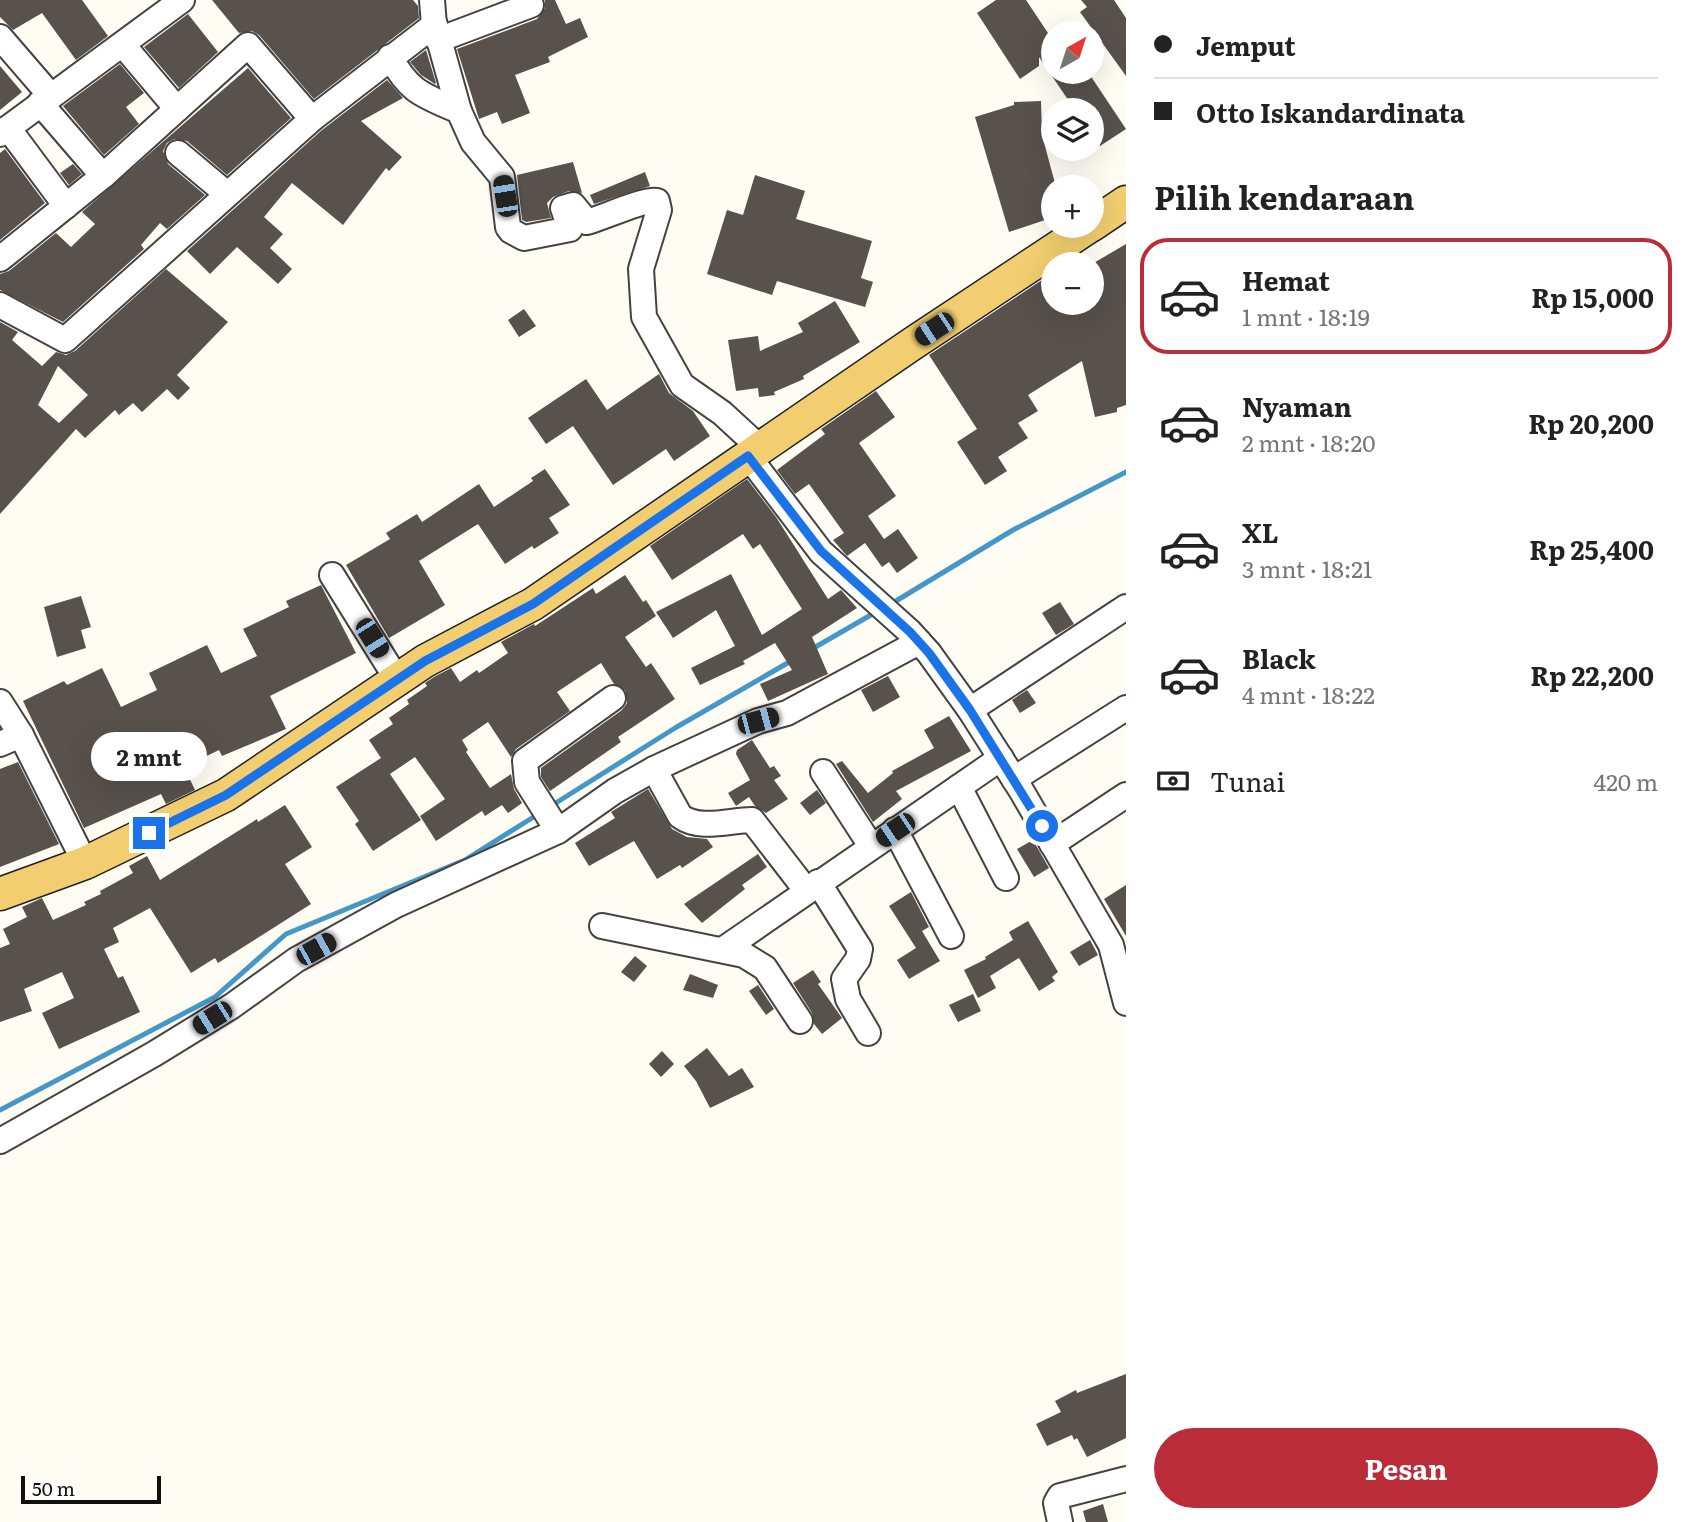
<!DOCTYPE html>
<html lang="id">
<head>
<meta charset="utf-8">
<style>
	body { margin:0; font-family:Literata,serif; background:#f6f6f6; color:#222; height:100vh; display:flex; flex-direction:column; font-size:26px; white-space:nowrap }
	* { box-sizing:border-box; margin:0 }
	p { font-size:23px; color:#767676 }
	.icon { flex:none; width:38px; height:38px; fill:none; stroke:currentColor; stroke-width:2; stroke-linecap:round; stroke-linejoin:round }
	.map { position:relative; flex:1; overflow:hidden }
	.panel { display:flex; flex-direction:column; background:#fff; width:560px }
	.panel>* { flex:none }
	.guide { display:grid; align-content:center; height:154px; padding:0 28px; background:#fff }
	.needle { width:46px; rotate:39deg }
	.buttons { position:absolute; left:1041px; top:21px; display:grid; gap:14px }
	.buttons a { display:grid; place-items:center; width:63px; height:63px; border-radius:50%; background:#fff; box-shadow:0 7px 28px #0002; font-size:35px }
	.scale { position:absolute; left:21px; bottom:18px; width:140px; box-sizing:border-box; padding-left:7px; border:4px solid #101010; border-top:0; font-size:19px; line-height:24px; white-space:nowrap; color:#101010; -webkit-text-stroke:5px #fff; paint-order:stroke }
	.end { position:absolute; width:32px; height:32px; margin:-16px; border:9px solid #1a73e8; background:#fff; box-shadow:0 0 0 4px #fff }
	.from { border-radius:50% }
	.bubble { position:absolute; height:49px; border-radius:24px; background:#fff; box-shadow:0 7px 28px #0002; font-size:23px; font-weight:700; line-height:49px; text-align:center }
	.car { position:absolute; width:21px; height:42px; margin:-21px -10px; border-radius:9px; box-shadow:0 0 5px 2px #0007; background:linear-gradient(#222 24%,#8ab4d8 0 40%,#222 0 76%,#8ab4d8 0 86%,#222 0) }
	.guide b { display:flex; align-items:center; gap:24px; height:66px; font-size:26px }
	.guide b+b { border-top:2px solid #e0e0e0 }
	.guide i { width:18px; height:18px; background:#222 }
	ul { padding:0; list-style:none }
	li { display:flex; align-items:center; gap:21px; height:116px; margin:0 14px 10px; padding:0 14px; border:4px solid transparent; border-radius:28px }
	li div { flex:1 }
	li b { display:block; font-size:26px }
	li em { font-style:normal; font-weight:700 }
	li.current { border-color:#ba2d38 }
	li>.icon { width:63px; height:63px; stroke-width:1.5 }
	h2 { padding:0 28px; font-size:32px; line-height:84px }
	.pay { display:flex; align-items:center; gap:18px; height:77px; padding:0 28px; font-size:26px }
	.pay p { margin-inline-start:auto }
	.action { display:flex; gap:14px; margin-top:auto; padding:14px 28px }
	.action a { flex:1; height:80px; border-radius:42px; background:#ba2d38; color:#fff; font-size:28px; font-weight:700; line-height:80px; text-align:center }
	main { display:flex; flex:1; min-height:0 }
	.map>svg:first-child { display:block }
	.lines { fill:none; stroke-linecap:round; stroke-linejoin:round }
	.stream { stroke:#4497c7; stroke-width:5 }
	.building { fill:#58514c; fill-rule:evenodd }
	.minor-casing { stroke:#434343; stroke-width:28 }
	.major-casing { stroke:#212121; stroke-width:35 }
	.minor { stroke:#fff; stroke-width:24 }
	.major { stroke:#f2ce70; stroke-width:32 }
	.route { stroke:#1a73e8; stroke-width:9 }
</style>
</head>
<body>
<main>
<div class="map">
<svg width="1126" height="1522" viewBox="0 0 1126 1522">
	<rect width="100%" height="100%" fill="#fefcf3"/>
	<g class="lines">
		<g class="stream">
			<path d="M891 604 1013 530 1126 472"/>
			<path d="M812 649 876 612"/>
			<path d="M551 806 675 728 791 661"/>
			<path d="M0 1110 215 997 286 934 465 860 540 813"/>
		</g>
	</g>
	<g class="building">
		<path d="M0 0H82L108 36 76 60 42 13 13 30 0 17Z"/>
		<path d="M212 0H413L418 6 419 18 314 99 259 35 252 31 239 33Z"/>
		<path d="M545 0H555L566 24 580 18 588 37 548 57 550 62 515 75 530 113 502 124 497 112 479 119 457 49 537 19 545 8Z"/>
		<path d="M996 0H1026L1054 42V72H1088L1126 129 1100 146 1092 135V110H1075L1039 57V66L1020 79 977 13Z"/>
		<path d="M1081 0H1114L1126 18V76L1080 12 1087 7Z"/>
		<path d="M188 14 218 52 179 88 144 47Z"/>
		<path d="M426 50 436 83 435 84 421 75 410 62Z"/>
		<path d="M120 64 144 93 126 107 139 124 104 155 63 106Z"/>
		<path d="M0 66 22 92 0 110Z"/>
		<path d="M248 68 291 118 227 175 187 141 174 139 167 143 163 151 168 164 205 195 167 229 160 223 141 245 144 249 63 322 0 290V274L9 271 56 233 71 247 95 224 82 212Z"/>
		<path d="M387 80 403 98 361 121 402 157 389 171 386 168 343 225 292 183 264 217 283 234 270 248 292 269 278 284 237 247 210 274 187 251 322 130Z"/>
		<path d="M1041 101 1042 135 1056 187H1054V217L1009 232 975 117 1014 105V102Z"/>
		<path d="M5 149 45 203 0 240V153Z"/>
		<path d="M573 162 582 193 569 191 553 197 547 203 551 218 526 222 522 220 517 175Z"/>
		<path d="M73 164 82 174 69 185 60 173Z"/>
		<path d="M645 172 650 186 594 204 590 195Z"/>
		<path d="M755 175 805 191 796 219 872 241 861 278 873 282 865 307 777 281 772 295 707 274 727 210 743 215Z"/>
		<path d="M1126 244V405L1117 408V412L1095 417 1082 361 1028 395 1038 411 1018 423 1028 438 998 457 1007 471 985 485 957 442 977 429 929 355 1054 272V303H1092V264Z"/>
		<path d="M166 269 228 322 177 375 190 388 178 400 167 389 142 412 133 403 119 415 115 410 85 438 76 429 0 514V322L18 332 12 340 42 366 56 352 66 355 75 351ZM58 366 88 395 59 423 38 405Z"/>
		<path d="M835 301 860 342 803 376 804 379 774 392 775 395 759 397 758 388 736 391 728 340 758 336 760 351 803 332 798 323Z"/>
		<path d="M524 309 536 326 519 337 508 320Z"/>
		<path d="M659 374 669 393 693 411 710 436 674 461 666 449 613 485 573 426 546 444 528 418 586 379 607 410Z"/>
		<path d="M876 391 895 417 859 443 896 496 868 516 884 539 898 529 918 558 897 573 889 562 882 567 865 543 847 556 833 540 844 533 809 484 795 494 777 470 825 434 821 429Z"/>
		<path d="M545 469 570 505 549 518 559 533 534 549 532 546 505 564 478 524 419 561 445 605 389 638 346 565 390 539 386 533 417 514 422 522 479 484 494 507 533 481 531 478Z"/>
		<path d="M747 479 776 517 828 599 841 590 857 608 812 637 828 674 768 701 760 684 792 670 775 643 743 661 745 664 700 685 691 668 735 646 716 610 673 638 656 612 731 574 762 635 802 609 760 544 753 549 743 534 672 580 650 546Z"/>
		<path d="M625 575 643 602 646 600 656 616 625 637 646 667 651 663 675 699 618 737 621 742 550 791 541 777V768L622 710 627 703 625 690 614 684 601 663 557 692 570 711 516 749 511 757 488 722 462 740 468 750 466 752 490 788 511 774 514 789 522 803 508 813 502 805 485 816 482 811 436 841 420 816 445 799 415 757 390 774 421 820 373 851 355 824 359 821 336 787 381 758 369 740 393 724 389 718 409 704 407 700 427 686 425 683 434 677 451 668 460 682 477 670 479 673 508 653 501 642 534 624 535 626 593 588 596 594Z"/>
		<path d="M321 585 356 653 270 696 286 729 222 756 219 750 184 767 195 790 166 804 161 794 84 828 23 701 64 681 67 685 102 668 121 707 157 690 149 673 207 645 221 673 257 656 243 629 289 607 286 601Z"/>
		<path d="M81 596 91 627 81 630 86 648 57 657 44 607Z"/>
		<path d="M1060 602 1074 624 1056 635 1042 613Z"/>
		<path d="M888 676 900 697 873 712 861 690Z"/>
		<path d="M1027 690 1036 703 1020 713 1012 700Z"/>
		<path d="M949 716 971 751 896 791 902 799 873 822 836 764 842 761 868 793 893 773 892 771 934 748 924 730Z"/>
		<path d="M752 740 770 768 774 766 781 776 774 780 788 799 766 813 755 806 749 797 736 806 728 793 750 780 736 754 737 750Z"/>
		<path d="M18 762 59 844 0 867V769Z"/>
		<path d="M648 789 672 829 687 837 707 839 713 847 682 868 680 865 657 879 634 841 589 866 575 843 615 818 611 812Z"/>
		<path d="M817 790 826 803 810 815 800 803Z"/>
		<path d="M285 805 312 847 285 864 311 904 218 963 215 958 191 973 150 908 113 928 119 942 104 949 118 978 123 976 140 1012 59 1049 42 1013 74 998 62 972 24 989 32 1011 0 1022V948L10 944 3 929 27 917 22 907 42 898 53 920 86 905 84 902 101 894 100 891 133 873 129 866 147 856 160 880 257 819 258 822Z"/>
		<path d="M1033 840 1049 868 1034 877 1017 849Z"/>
		<path d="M758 854 767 867 742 885 745 889 702 923 684 904Z"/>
		<path d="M1126 885V936L1104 899Z"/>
		<path d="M911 892 929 927 922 931 940 961 909 979 897 960 916 948 889 906Z"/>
		<path d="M1028 921 1058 972 1052 977 1055 981 1039 991 1019 958 990 976 996 988 978 998 964 970 986 959 985 957 1013 940 1009 932Z"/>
		<path d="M1090 940 1098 955 1079 966 1070 952Z"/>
		<path d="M635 956 647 966 634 982 621 972Z"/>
		<path d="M813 970 821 982 818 984 842 1018 822 1034 814 1024 812 1013 793 983Z"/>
		<path d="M690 974 718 985 713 998 683 990Z"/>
		<path d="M758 985 774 1009 766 1015 749 991Z"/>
		<path d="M973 994 981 1011 958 1022 949 1005Z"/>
		<path d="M707 1048 729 1076 742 1068 754 1087 710 1108 696 1081 684 1066Z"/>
		<path d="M662 1051 674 1064 661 1077 649 1064Z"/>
		<path d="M1126 1374V1438L1087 1457 1077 1438 1074 1440 1072 1435 1047 1446 1036 1424 1061 1412 1055 1401 1076 1390 1077 1393Z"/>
		<path d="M1103 1504 1108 1522H1086L1083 1511Z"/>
	</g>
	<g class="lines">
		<defs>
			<g id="minor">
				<path d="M435 25 459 111"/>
				<path d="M0 37 50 95"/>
				<path d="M438 40 531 5"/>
				<path d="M123 45 177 109"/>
				<path d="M390 57C410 93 423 95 459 111L473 142 502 177 508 227 511 231 524 238 570 229 563 208 573 205 587 222C602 218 646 198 657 201L659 210 641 269 644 317 682 385 722 413 760 448"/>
				<path d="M40 103 103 176"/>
				<path d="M8 128 66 206"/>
				<path d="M0 134 182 0"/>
				<path d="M178 153 227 194"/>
				<path d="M0 259 103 176 248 45 312 119"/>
				<path d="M0 305 65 340 312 119 434 25 432 0"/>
				<path d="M748 456 821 552 910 632 929 653 970 710 1021 790 1111 945 1126 1003"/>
				<path d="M332 575 398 681"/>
				<path d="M0 702 21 735 85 863"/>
				<path d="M970 710 1126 607"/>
				<path d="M0 744 21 735"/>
				<path d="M654 769 680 816C700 831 730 820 752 820L806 890"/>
				<path d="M823 772 871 846"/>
				<path d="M1014 779 1126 708"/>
				<path d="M959 787 1006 878"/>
				<path d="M895 830 951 936"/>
				<path d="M558 831 527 782 525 761 613 698"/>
				<path d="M1052 844 1126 795"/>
				<path d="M818 882 860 949 858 959 844 979 848 999 868 1033"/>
				<path d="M602 926 744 955 765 968 800 1021"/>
				<path d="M724 949 1001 758"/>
				<path d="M0 1141 154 1054 232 1006 296 960 396 905 558 831 615 791 654 769 758 721 787 713 919 642"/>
				<path d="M1060 1522 1056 1503 1060 1496 1126 1479"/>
			</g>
			<g id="major">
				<path d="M1092 225 1126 202"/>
				<path d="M0 894 85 863 226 795 425 661 533 604 912 344 1090 226"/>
			</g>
		</defs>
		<use href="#minor" class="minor-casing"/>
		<use href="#major" class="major-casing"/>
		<use href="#minor" class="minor"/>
		<use href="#major" class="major"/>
	</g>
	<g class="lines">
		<path class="route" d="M149 833 226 795 425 661 533 604 748 456 821 551 910 632 929 653 970 710 1042 826"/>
	</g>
</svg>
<div class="buttons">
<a><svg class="needle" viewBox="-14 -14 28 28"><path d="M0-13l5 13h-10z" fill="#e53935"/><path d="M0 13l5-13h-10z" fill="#767676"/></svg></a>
<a><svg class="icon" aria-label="layers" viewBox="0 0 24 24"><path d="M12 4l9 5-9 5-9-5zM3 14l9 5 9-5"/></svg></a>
<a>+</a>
<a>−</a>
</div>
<div class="scale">50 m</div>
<i class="end from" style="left:1042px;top:826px"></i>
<i class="end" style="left:149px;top:833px"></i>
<div class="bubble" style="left:91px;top:732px;width:116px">2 mnt</div>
<i class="car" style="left:505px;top:196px;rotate:351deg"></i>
<i class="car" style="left:934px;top:329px;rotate:237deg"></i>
<i class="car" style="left:372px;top:638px;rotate:148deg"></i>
<i class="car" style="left:758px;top:721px;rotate:75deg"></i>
<i class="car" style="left:895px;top:830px;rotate:236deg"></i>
<i class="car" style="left:316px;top:949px;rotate:61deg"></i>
<i class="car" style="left:212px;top:1018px;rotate:238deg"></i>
</div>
<section class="panel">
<div class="guide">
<b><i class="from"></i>Jemput</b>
<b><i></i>Otto Iskandardinata</b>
</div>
<h2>Pilih kendaraan</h2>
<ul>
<li class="current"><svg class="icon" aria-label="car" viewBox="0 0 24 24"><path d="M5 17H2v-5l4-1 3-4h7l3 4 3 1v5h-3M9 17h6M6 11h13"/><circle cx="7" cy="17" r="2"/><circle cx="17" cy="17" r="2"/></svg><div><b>Hemat</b><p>1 mnt · 18:19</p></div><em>Rp 15,000</em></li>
<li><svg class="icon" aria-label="car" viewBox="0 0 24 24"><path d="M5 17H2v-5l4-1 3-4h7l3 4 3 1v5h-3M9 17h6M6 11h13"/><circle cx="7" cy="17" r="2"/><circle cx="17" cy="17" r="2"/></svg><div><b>Nyaman</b><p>2 mnt · 18:20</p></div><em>Rp 20,200</em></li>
<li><svg class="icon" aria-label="car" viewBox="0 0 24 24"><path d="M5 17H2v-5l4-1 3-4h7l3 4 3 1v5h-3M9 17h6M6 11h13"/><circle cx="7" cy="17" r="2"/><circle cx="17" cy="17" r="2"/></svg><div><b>XL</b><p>3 mnt · 18:21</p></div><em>Rp 25,400</em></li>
<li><svg class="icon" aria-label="car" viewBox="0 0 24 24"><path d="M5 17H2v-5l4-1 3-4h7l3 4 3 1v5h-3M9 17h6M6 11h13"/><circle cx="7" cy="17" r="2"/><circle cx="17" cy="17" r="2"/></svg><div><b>Black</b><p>4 mnt · 18:22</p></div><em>Rp 22,200</em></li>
</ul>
<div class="pay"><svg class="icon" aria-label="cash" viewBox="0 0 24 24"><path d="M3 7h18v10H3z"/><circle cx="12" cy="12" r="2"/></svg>Tunai<p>420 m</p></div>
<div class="action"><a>Pesan</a></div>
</section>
</main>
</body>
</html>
